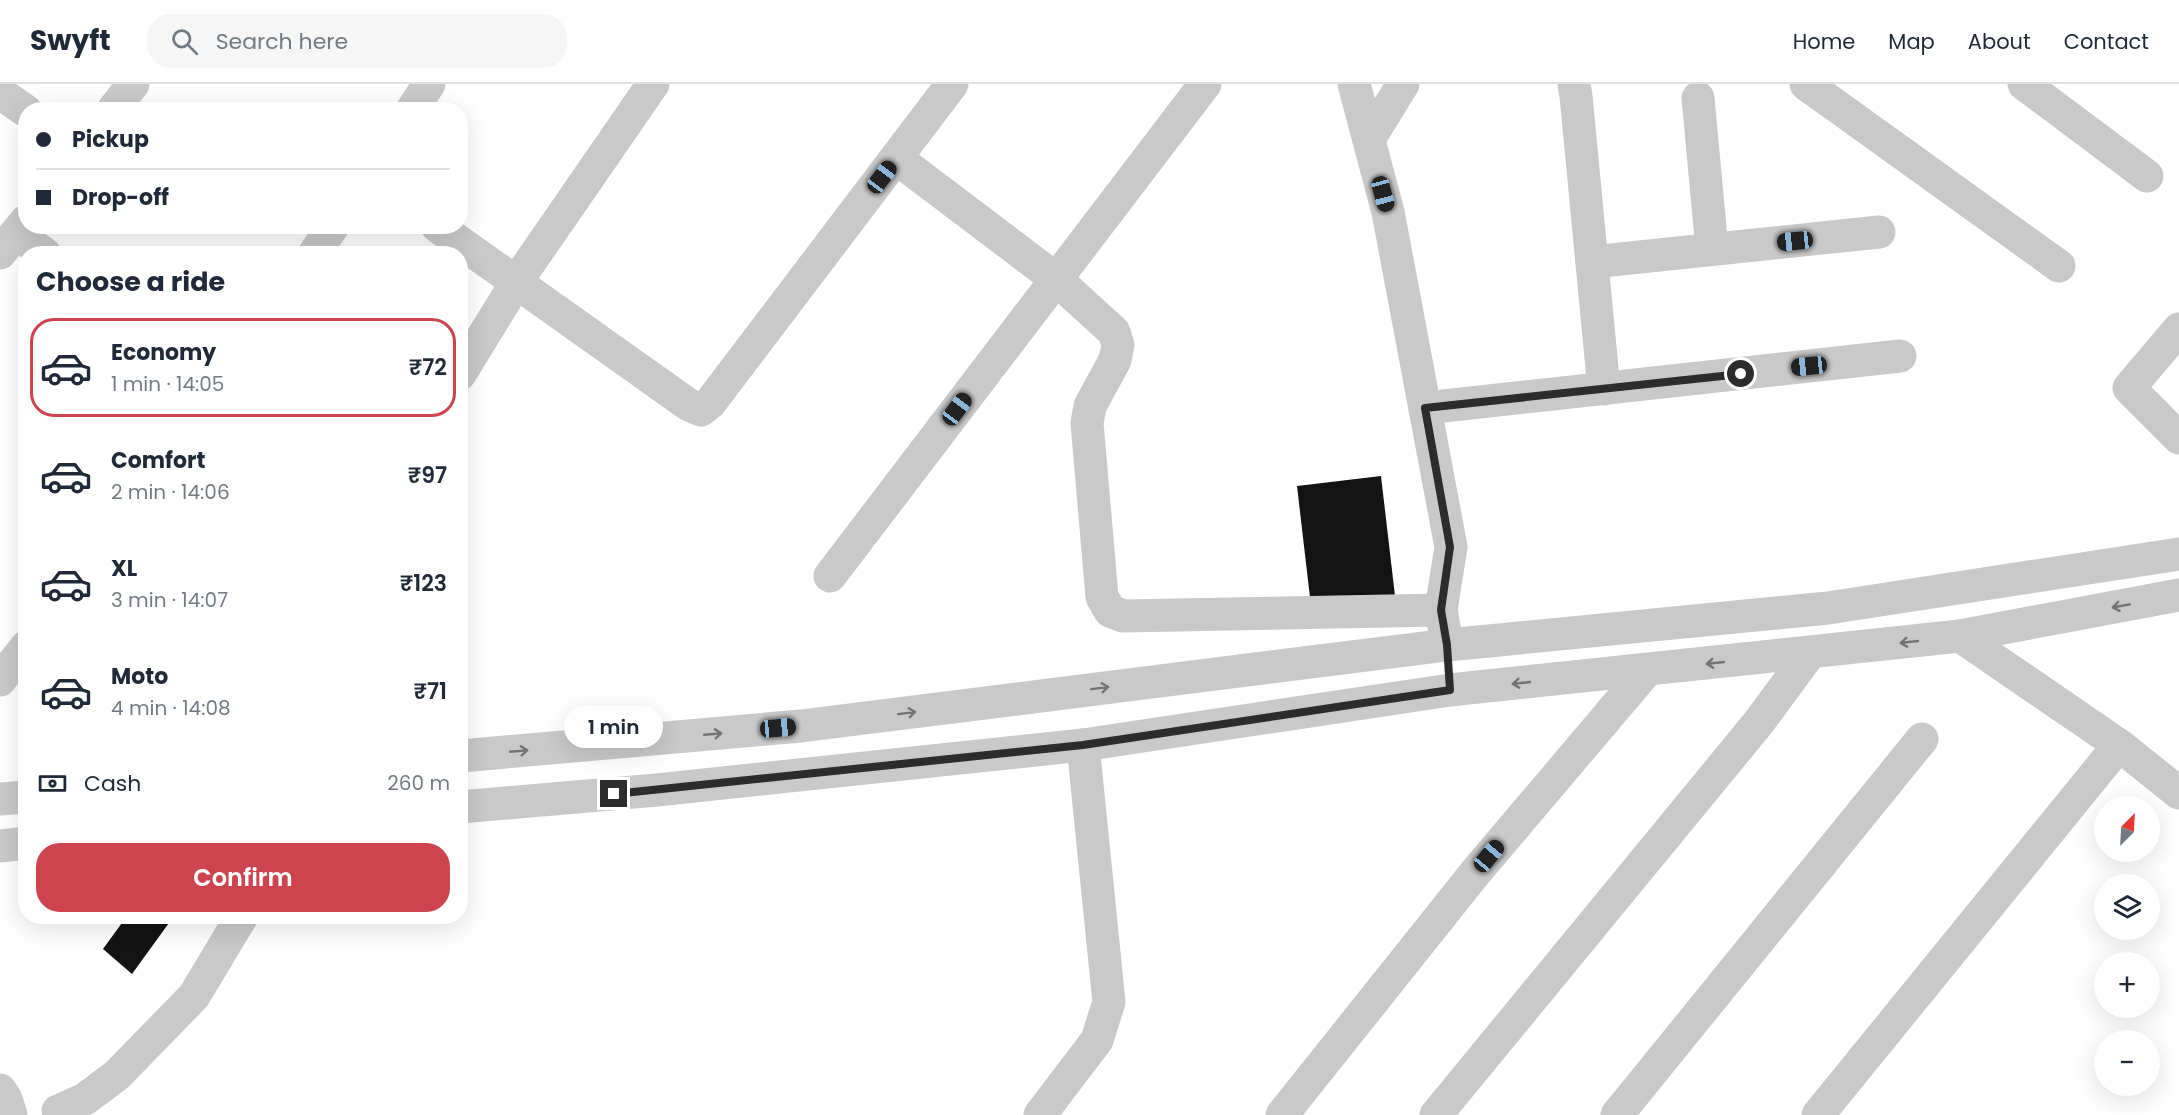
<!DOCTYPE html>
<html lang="en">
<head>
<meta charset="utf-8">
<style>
	body { margin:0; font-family:Poppins,sans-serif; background:#f6f6f7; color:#1f2937; height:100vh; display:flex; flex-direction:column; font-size:22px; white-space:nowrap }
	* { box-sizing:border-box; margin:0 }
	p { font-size:20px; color:#747a83 }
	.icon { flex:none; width:33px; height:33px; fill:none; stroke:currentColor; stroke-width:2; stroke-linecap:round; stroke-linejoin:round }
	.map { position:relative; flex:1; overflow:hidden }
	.panel { position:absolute; left:18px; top:162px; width:450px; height:678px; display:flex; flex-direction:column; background:#fff; border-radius:24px; box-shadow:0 6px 24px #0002 }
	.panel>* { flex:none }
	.guide { position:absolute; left:18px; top:18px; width:450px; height:132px; border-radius:24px; box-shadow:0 6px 24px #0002; display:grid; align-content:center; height:132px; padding:0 18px; background:#fff }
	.needle { width:39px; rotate:24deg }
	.controls { position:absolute; left:2094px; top:712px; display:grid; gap:12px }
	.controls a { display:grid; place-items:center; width:66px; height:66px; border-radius:50%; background:#fff; box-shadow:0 6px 24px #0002; font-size:30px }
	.end { position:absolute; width:27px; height:27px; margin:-14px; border:8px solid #2c2c2c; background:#fff; box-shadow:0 0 0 3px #fff }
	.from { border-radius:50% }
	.bubble { position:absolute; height:42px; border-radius:21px; background:#fff; box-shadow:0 6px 24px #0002; font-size:20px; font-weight:600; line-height:42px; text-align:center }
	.car { position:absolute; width:18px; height:36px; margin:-18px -9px; border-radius:8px; box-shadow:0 0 4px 2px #0007; background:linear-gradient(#222 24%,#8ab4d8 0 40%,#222 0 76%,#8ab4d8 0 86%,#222 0) }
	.guide b { display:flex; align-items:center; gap:21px; height:57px; font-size:22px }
	.guide b+b { border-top:2px solid #e0e1e3 }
	.guide i { width:15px; height:15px; background:#1f2937 }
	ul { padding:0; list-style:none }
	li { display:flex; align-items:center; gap:18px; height:99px; margin:0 12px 9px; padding:0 6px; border:3px solid transparent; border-radius:24px }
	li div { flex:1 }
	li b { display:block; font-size:22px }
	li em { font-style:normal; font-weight:600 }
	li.on { border-color:#ce444e }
	li>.icon { width:54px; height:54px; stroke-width:1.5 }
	h2 { padding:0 18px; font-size:27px; line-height:72px }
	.pay { display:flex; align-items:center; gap:15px; height:66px; padding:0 18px; font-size:22px }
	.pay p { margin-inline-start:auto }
	.cta { display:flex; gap:12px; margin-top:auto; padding:12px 18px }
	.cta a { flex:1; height:69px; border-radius:24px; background:#ce444e; color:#fff; font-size:24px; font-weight:600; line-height:69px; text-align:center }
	header { display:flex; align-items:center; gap:36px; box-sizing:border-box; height:84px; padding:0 30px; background:#fff; border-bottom:2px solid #e0e1e3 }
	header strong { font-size:28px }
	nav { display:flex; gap:33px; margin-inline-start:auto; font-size:21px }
	.search { width:420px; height:54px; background:#f6f6f7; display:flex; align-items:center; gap:15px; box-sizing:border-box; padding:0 21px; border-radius:24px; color:#747a83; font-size:22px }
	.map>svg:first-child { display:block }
	.building { fill:#131313 }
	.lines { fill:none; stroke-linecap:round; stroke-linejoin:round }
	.minor { stroke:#c9c9c9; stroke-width:33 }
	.oneway { stroke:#737373 }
	.route { stroke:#2c2c2c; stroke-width:8 }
</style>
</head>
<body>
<header>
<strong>Swyft</strong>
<div class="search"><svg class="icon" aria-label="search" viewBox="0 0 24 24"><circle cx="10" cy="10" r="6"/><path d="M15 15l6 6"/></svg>Search here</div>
<nav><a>Home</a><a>Map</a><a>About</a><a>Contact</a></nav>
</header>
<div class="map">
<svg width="2179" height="1031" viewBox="0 0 2179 1031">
	<rect width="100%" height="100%" fill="#fff"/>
	<g class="building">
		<path d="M1381 392 1395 512 1311 522 1297 402Z"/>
		<path d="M127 832H174L132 890 103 865Z"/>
	</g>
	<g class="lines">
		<g class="minor">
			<path d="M1354 0 1388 128 1451 463 1441 526 1445 548"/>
			<path d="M1574 0 1576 12 1604 305"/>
			<path d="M1806 0 2059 182"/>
			<path d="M2024 0 2147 92"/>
			<path d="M0 9 26 27"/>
			<path d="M1698 14 1712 165"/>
			<path d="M113 26 133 0"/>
			<path d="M412 26 429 0"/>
			<path d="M1369 55 1403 0"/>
			<path d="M896 74 1056 195 1114 248 1118 261 1115 276 1090 322 1087 339 1102 513 1110 527 1123 532 1441 526"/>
			<path d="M437 142 689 321 701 326 710 319 952 0"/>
			<path d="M16 149 45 170"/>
			<path d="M0 169 26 137"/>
			<path d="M314 170 333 142"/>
			<path d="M1592 178 1879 148"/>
			<path d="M2179 245 2129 304 2179 354"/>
			<path d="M460 290 517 197 653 0"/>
			<path d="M1425 324 1900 272"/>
			<path d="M830 492 1205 0"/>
			<path d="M1960 552 2119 661 2179 709"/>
			<path d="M0 596 26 563"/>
			<path d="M460 672 801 642 1447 561 1828 524 2179 470"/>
			<path d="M0 715 26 713"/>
			<path d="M460 723 657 706 1083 661 1450 606 1960 552 2179 511"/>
			<path d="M0 762 26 759"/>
			<path d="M0 1006 6 1015 11 1031"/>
			<path d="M58 1027 85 1015 117 991 194 912 242 832"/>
			<path d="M1040 1031 1097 956 1109 918 1083 661"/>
			<path d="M1282 1031 1475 789 1647 586"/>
			<path d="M1436 1031 1759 638 1810 569"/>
			<path d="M1617 1031 1922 655"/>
			<path d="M1818 1031 2119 661"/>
		</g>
	</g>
	<defs><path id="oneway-shaft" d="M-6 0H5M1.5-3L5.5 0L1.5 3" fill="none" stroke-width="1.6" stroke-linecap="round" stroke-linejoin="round" transform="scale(1.5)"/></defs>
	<g class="oneway">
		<use href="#oneway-shaft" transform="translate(2121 522) rotate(170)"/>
		<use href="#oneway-shaft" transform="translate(1909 558) rotate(174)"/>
		<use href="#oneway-shaft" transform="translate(1715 579) rotate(174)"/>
		<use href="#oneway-shaft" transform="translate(1521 599) rotate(174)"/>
		<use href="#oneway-shaft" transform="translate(1100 604) rotate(-7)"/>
		<use href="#oneway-shaft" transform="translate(907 629) rotate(-7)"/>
		<use href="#oneway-shaft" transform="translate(713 650) rotate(-5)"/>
		<use href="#oneway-shaft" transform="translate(519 667) rotate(-5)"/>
	</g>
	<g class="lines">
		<path class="route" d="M614 710 1083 661 1450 606 1447 561 1441 526 1450 463 1425 324 1741 290"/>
	</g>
</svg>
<div class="controls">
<a><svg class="needle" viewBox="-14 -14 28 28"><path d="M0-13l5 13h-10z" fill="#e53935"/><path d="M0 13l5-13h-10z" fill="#747a83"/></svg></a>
<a><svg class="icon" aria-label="layers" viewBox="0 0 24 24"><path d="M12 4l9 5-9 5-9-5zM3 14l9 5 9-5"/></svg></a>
<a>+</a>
<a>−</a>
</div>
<i class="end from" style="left:1741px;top:290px"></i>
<i class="end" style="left:614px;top:710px"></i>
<div class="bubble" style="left:564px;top:622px;width:99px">1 min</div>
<i class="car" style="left:882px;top:93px;rotate:37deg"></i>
<i class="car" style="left:1383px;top:110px;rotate:165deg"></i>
<i class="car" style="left:1795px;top:157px;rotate:264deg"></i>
<i class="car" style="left:1809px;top:282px;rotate:264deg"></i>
<i class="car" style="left:957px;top:325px;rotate:37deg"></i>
<i class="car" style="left:778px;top:644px;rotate:85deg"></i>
<i class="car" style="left:1489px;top:772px;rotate:40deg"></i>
<div class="guide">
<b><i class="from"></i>Pickup</b>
<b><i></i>Drop-off</b>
</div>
<section class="panel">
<h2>Choose a ride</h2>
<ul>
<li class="on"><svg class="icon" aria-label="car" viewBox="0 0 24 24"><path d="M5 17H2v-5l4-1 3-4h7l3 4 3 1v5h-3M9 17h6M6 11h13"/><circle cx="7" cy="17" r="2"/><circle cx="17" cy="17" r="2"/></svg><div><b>Economy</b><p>1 min · 14:05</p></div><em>₹72</em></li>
<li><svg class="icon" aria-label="car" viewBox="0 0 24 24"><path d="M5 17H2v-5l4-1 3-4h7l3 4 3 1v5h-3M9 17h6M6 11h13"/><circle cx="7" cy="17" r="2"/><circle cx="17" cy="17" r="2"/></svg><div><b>Comfort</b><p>2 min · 14:06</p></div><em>₹97</em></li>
<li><svg class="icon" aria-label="car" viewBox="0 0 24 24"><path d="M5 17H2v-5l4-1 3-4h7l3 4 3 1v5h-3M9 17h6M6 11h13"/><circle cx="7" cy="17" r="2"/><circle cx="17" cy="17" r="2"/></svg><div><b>XL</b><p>3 min · 14:07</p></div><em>₹123</em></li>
<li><svg class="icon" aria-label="car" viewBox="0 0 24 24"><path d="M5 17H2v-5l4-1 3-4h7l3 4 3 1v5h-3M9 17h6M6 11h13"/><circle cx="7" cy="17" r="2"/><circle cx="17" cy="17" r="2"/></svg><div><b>Moto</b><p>4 min · 14:08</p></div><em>₹71</em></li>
</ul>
<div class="pay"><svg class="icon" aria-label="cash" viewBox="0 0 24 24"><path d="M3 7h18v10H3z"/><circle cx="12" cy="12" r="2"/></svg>Cash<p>260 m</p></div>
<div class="cta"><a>Confirm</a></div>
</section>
</div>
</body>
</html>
